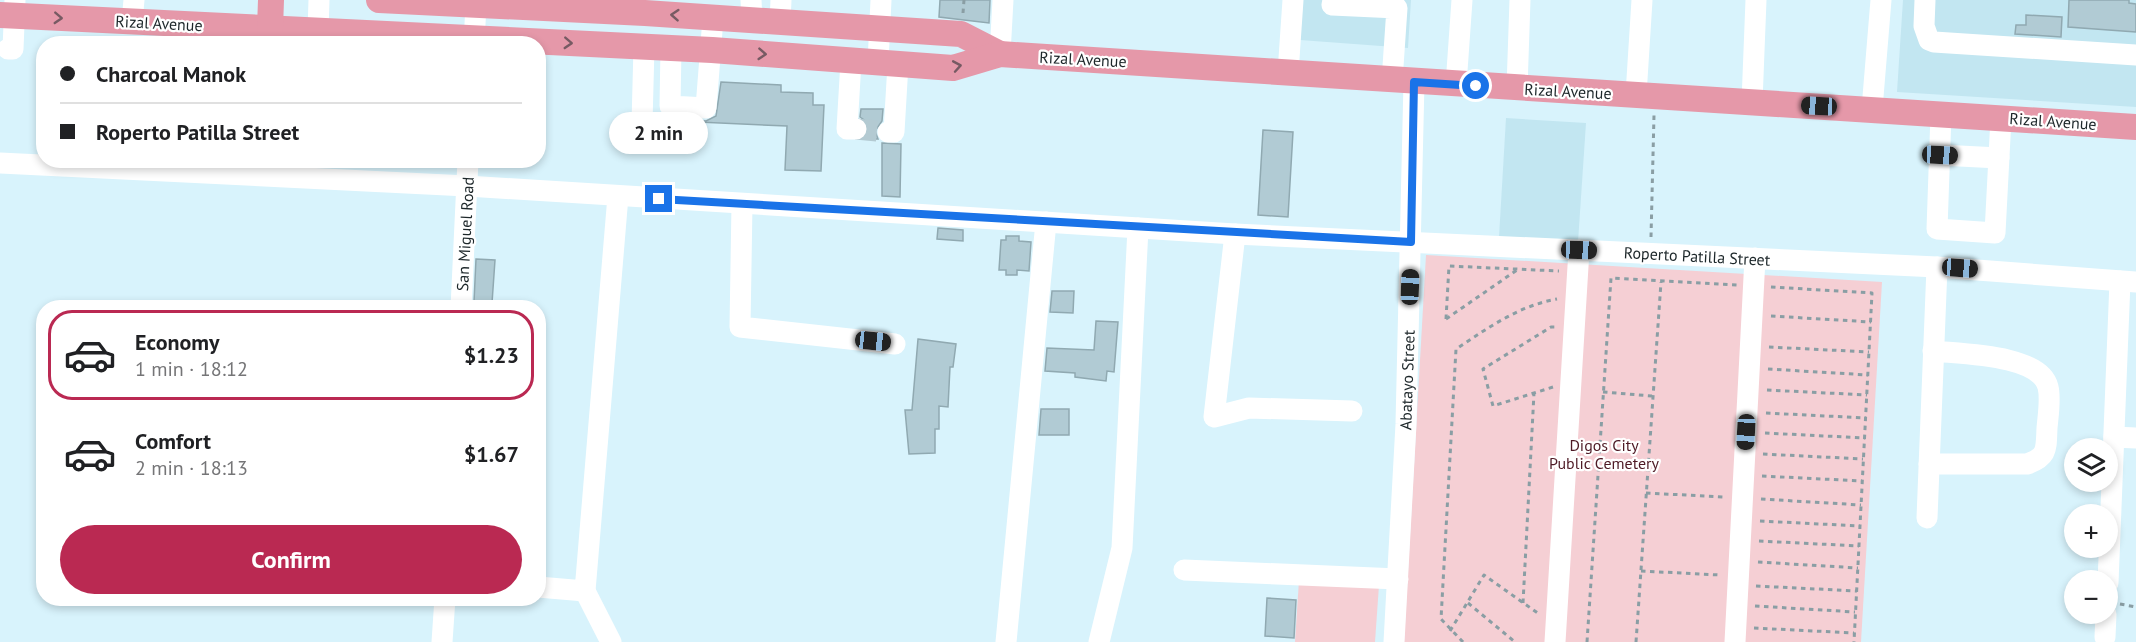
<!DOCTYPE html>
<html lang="en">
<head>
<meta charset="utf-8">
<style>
	body { margin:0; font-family:"PT Sans",sans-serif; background:#f2f2f2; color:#202124; height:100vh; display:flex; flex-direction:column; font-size:22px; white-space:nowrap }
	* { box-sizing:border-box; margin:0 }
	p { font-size:20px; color:#757577 }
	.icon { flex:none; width:33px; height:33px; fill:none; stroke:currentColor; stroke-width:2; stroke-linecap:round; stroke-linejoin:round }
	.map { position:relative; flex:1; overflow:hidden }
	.details { position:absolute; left:36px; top:300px; width:510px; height:306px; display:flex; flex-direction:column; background:#fff; border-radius:24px; box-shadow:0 3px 9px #0003 }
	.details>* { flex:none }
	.banner { position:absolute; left:36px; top:36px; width:510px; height:132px; border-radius:24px; box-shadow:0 3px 9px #0003; display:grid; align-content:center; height:132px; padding:0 24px; background:#fff }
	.tools { position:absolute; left:2064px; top:438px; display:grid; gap:12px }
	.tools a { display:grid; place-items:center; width:54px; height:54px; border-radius:50%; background:#fff; box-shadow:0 3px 9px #0003; font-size:30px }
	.end { position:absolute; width:27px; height:27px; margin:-14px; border:8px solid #1a73e8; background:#fff; box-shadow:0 0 0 3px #fff }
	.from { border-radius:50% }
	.bubble { position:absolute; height:42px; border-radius:21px; background:#fff; box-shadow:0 3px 9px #0003; font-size:20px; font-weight:700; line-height:42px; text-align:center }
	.car { position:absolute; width:18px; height:36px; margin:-18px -9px; border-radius:8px; box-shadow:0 0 4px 2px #0007; background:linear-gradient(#222 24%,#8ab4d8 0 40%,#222 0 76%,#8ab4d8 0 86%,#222 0) }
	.banner b { display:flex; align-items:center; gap:21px; height:57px; font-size:22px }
	.banner b+b { border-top:2px solid #e0e0e0 }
	.banner i { width:15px; height:15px; background:#202124 }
	ul { padding:10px 0 0; list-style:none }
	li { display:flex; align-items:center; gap:18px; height:90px; margin:0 12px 9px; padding:0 12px; border:3px solid transparent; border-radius:24px }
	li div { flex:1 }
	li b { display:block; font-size:22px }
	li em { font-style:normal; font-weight:700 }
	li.current { border-color:#ba2952 }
	li>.icon { width:54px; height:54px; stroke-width:1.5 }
	.cta { display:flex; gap:12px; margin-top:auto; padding:12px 24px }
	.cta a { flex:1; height:69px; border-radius:36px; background:#ba2952; color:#fff; font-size:24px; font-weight:700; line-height:69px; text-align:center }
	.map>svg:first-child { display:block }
	.built { fill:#c2e6f1 }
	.green { fill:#f5cfd4 }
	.building { fill:#b1cbd4; stroke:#90a9b1; stroke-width:1.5 }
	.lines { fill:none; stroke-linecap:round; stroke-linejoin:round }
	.minor-tunnel { stroke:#b3cad2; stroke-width:21; stroke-dasharray:21 10; stroke-linecap:butt }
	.path { stroke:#8a9ea4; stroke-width:3; stroke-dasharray:4.5 4.5; stroke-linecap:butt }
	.minor { stroke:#fff; stroke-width:21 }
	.major { stroke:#e598a9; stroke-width:26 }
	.oneway { stroke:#775a63 }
	.route { stroke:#1a73e8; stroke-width:8 }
	.labels { text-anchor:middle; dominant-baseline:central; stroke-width:4.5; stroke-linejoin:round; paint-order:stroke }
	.street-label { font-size:16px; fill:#1d272a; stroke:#fff }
	.park-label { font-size:16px; fill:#4e1a25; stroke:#fff }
</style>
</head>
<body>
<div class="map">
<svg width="2136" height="642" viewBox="0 0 2136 642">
	<rect width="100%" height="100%" fill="#d8f3fc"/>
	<g class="built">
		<path d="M1303 0H1411L1408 48 1300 40Z"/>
		<path d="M1903 0H2136V107L1897 92Z"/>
		<path d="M1506 118 1586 123 1578 242 1499 237Z"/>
	</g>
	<g class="green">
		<path d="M1426 255 1882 282 1861 642H1404Z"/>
		<path d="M1299 580 1379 585 1375 642H1295Z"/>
	</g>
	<g class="building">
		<path d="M940 0H990L989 23 939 17Z"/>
		<path d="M2069 0H2129V3L2136 4V32L2068 27Z"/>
		<path d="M2026 15 2062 17 2061 37 2015 34 2016 25H2026Z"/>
		<path d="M721 82 781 85V92L813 93V105H824L821 171 785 170 787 126 698 122V128L674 127 675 119 706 121 716 116Z"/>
		<path d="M861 109H883L882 121 875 131 878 139H864L869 128 867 122 860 117Z"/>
		<path d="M1263 130 1293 132 1288 217 1258 215Z"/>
		<path d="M882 143 901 144 900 197 882 196Z"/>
		<path d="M938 228 963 230V241L937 239Z"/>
		<path d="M1006 236H1019V241L1031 242 1029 271 1017 270V275H1006V270H999L1001 240H1006Z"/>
		<path d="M476 259 495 260 492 303 474 302Z"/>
		<path d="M1052 291H1074L1073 313 1050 312Z"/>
		<path d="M1096 321 1118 322 1114 372 1107 371 1106 381 1075 377V373L1045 371 1047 348 1094 350Z"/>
		<path d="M918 339 956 344 953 367H950L948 407 939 406V429H935V453L909 454 905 410H912Z"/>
		<path d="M1041 409H1069V435H1039Z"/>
		<path d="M1267 598 1296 600 1294 638 1265 636Z"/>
	</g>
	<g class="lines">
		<path class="minor-tunnel" d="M856 129 888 132"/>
		<g class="path">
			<path d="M963 13 964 0"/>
			<path d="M1651 237 1654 115"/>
			<path d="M1771 287 1872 293 1854 642"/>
			<path d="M1771 316 1871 322"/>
			<path d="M1446 319 1449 266 1559 271"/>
			<path d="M1446 319 1517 270"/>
			<path d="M1769 347 1869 352"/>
			<path d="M1768 369 1868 375"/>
			<path d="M1553 387 1493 406 1483 369 1551 327H1556"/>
			<path d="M1767 390 1867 395"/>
			<path d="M1603 392 1652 396"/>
			<path d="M1766 413 1866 418"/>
			<path d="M1765 433 1865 438"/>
			<path d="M1763 454 1863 459"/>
			<path d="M1762 476 1862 481"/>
			<path d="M1646 493 1724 497"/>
			<path d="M1761 499 1861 505"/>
			<path d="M1760 521 1860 526"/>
			<path d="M1759 541 1859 546"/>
			<path d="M1758 562 1858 568"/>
			<path d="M1641 571 1720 575"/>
			<path d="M1756 586 1857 591"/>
			<path d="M1468 603 1515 642"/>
			<path d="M1523 603 1534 393"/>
			<path d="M2120 604 2136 607"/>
			<path d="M1755 606 1855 612"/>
			<path d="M1754 628 1854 633"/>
			<path d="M1450 631 1484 575 1539 614"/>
			<path d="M1463 642 1441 619 1456 349C1488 328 1518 306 1557 299"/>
			<path d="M1587 642 1611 278 1738 285"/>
			<path d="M1636 642 1661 282"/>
		</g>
		<g class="minor">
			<path d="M751 0 752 21"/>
			<path d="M1333 0 1332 5 1397 8 1392 81"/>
			<path d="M1925 0 1924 26 1929 40 1934 42 2136 55"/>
			<path d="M132 21 134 0"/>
			<path d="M780 22 781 0"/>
			<path d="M318 31 319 0"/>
			<path d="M474 44 476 4"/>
			<path d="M671 48 670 106 706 108 713 18"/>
			<path d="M8 49H13L15 0"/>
			<path d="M1000 54 1003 0"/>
			<path d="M851 61 847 129H856"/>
			<path d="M878 63 881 0"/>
			<path d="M1288 73 1293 0"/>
			<path d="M1456 85 1462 0"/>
			<path d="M1517 88 1520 0"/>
			<path d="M1636 95 1642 0"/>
			<path d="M1752 102 1756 0"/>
			<path d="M1872 109 1881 0"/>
			<path d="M1941 114 1937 229 1995 233 2001 118"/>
			<path d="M642 123 644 47"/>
			<path d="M888 132H894L898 64"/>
			<path d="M1940 155 1999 158"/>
			<path d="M0 163 467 186 1235 234 1937 267 2136 282"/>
			<path d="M742 204 740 327 895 344"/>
			<path d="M1235 234 1214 417 1249 408 1352 411"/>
			<path d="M461 308 468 160"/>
			<path d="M2114 437 2136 438"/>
			<path d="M1929 464H2027C2048 457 2046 449 2047 428 2048 416 2051 399 2048 387 2040 354 1959 354 1933 351"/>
			<path d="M1927 518 1937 267"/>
			<path d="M1184 570 1398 579"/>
			<path d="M2108 583 2120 281"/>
			<path d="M538 587 585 591 618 196"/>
			<path d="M585 591 611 642"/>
			<path d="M2105 637 2106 614"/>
			<path d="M442 642 445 598"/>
			<path d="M1006 642 1046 222"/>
			<path d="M1099 642 1122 548 1138 228"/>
			<path d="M1394 642 1406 424 1414 82"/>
			<path d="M1555 642 1579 250"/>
			<path d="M1735 642 1755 258"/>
		</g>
		<g class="major">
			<path d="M379 0 645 13 961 34 1000 54"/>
			<path d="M0 15 712 50 953 68 1000 54 2136 127"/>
			<path d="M270 28 271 0"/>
		</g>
	</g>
	<defs><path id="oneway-chevron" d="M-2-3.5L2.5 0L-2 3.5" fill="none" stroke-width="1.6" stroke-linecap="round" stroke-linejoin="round" transform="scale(1.5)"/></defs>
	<g class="oneway">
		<use href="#oneway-chevron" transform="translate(675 15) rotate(-176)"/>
		<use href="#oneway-chevron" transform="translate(58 18) rotate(3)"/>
		<use href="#oneway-chevron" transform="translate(568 43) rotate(3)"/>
		<use href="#oneway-chevron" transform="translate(762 54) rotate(4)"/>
		<use href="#oneway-chevron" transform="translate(957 66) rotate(-10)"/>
	</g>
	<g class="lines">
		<path class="route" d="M659 199 1411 242 1414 82 1476 86"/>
	</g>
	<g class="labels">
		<g class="street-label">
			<text transform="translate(159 23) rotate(3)">Rizal Avenue</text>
			<text transform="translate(1083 59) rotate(3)">Rizal Avenue</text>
			<text transform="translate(1568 91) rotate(3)">Rizal Avenue</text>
			<text transform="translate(2053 121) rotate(4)">Rizal Avenue</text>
			<text transform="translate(465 234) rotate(-87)">San Miguel Road</text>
			<text transform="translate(1697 256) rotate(3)">Roperto Patilla Street</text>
			<text transform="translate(1407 380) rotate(-88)">Abatayo Street</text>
		</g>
		<g class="park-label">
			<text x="1604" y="445">Digos City<tspan x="1604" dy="18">Public Cemetery</tspan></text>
		</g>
	</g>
</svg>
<div class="tools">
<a><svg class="icon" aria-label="layers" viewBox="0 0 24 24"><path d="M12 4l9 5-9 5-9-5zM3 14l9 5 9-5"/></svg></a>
<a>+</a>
<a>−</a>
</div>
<i class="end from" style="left:1476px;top:86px"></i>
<i class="end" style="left:659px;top:199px"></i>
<div class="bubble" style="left:609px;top:112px;width:99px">2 min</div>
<i class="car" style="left:1819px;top:106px;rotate:273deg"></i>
<i class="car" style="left:1940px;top:155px;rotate:93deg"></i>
<i class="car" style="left:1579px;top:250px;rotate:92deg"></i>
<i class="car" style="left:1960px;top:268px;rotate:94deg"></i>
<i class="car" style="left:1410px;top:287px;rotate:2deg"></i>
<i class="car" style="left:873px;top:341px;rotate:96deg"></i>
<i class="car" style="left:1746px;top:432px;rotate:183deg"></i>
<div class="banner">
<b><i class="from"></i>Charcoal Manok</b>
<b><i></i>Roperto Patilla Street</b>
</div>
<section class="details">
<ul>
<li class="current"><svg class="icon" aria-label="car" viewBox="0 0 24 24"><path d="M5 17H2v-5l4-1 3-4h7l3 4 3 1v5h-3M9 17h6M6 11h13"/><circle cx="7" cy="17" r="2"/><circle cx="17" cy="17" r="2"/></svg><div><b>Economy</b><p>1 min · 18:12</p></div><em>$1.23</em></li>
<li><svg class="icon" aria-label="car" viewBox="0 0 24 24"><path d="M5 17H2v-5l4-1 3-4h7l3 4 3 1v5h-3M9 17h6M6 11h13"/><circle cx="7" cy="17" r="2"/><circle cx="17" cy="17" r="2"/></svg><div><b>Comfort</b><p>2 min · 18:13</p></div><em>$1.67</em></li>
</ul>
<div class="cta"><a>Confirm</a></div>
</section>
</div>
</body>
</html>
